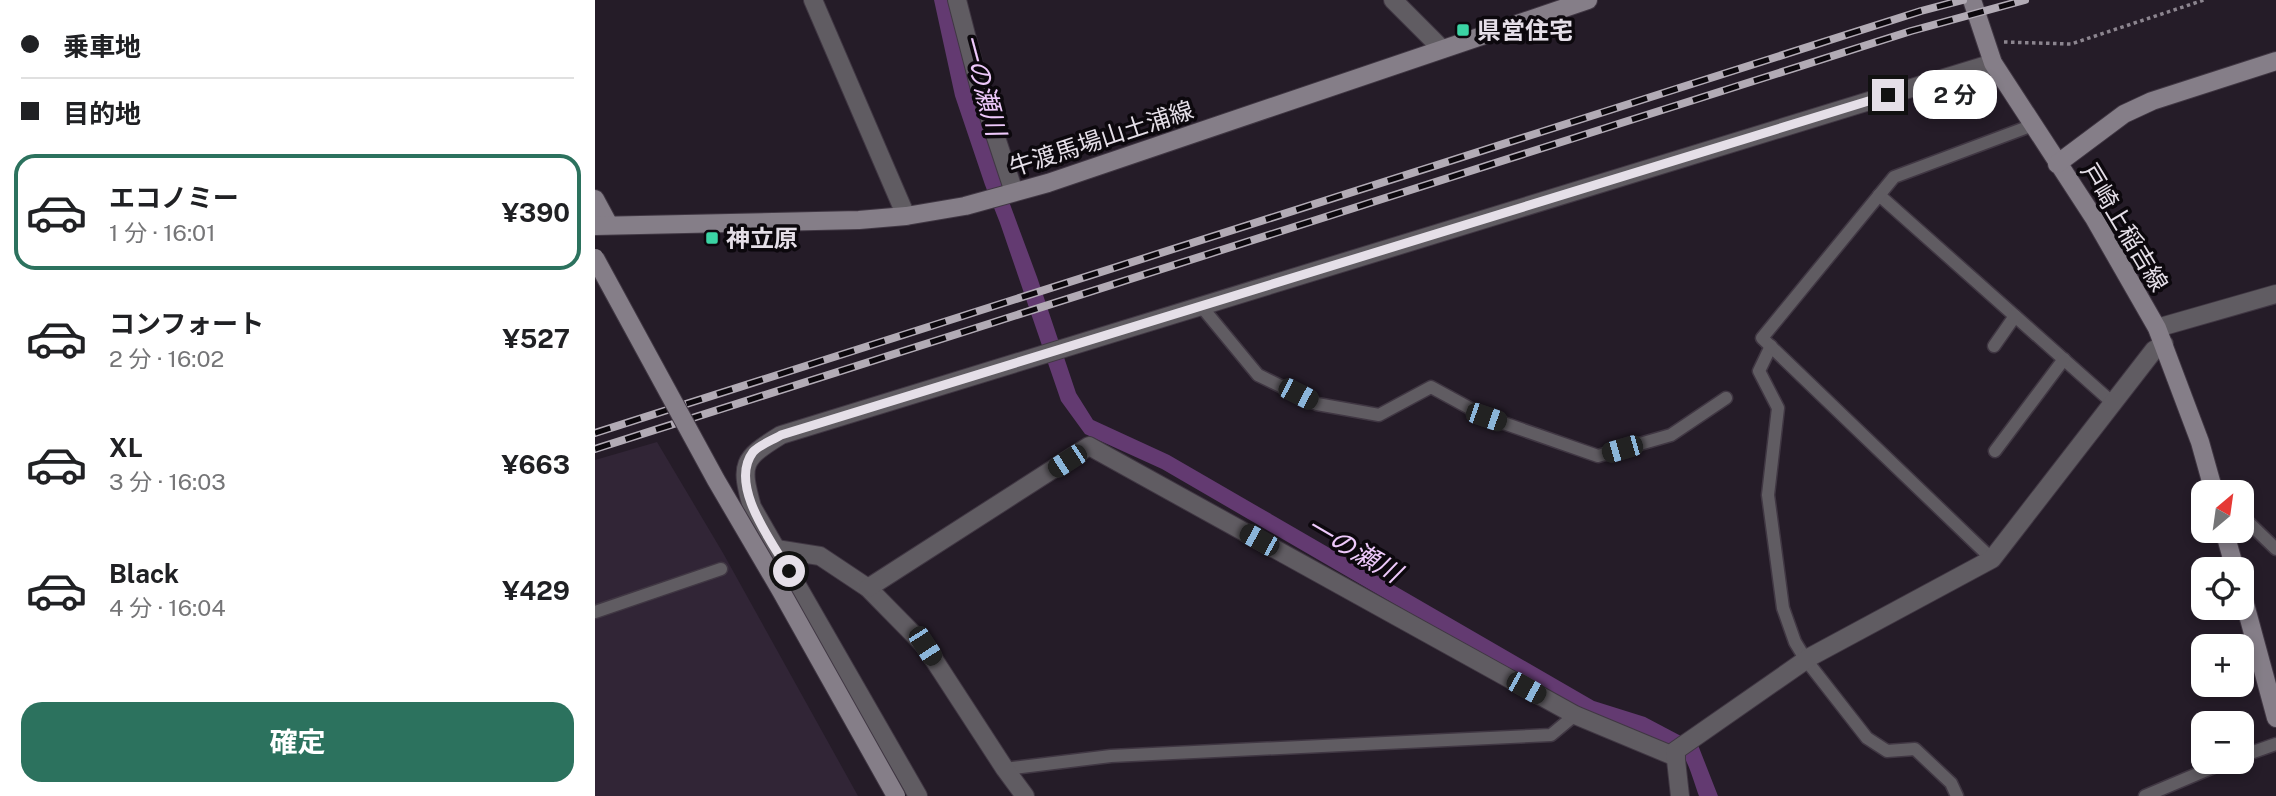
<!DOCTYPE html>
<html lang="ja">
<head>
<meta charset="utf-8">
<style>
	body { margin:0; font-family:"Public Sans","Noto Sans JP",sans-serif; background:#f6f6f6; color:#202124; height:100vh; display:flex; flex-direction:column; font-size:26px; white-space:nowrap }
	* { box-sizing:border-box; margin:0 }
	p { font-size:23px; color:#757577 }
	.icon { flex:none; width:38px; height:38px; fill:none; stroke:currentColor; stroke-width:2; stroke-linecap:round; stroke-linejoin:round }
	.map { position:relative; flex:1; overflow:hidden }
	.side { display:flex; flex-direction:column; background:#fff; width:595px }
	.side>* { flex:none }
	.guide { display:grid; align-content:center; height:154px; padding:0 21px; background:#fff }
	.needle { width:46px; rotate:29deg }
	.tools { position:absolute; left:1596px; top:480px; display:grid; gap:14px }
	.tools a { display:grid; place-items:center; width:63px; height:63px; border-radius:14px; background:#fff; box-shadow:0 4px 10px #0003; font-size:35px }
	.end { position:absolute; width:32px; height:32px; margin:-16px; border:9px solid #e5dfe8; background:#111; box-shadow:0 0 0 4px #111 }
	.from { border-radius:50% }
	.bubble { position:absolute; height:49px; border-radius:21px; background:#fff; box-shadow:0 4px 10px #0003; font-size:23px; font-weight:700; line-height:49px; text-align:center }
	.car { position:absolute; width:21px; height:42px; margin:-21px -10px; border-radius:9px; box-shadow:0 0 5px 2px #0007; background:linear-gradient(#222 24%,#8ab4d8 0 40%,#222 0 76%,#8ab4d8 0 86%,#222 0) }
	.guide b { display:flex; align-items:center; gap:24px; height:66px; font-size:26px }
	.guide b+b { border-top:2px solid #e0e0e0 }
	.guide i { width:18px; height:18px; background:#202124 }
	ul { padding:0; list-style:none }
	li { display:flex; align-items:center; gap:21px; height:116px; margin:0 14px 10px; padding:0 7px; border:4px solid transparent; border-radius:21px }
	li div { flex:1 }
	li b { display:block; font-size:26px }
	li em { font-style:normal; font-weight:700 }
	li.active { border-color:#2c725e }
	li>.icon { width:63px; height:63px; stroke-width:1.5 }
	.primary-button { display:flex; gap:14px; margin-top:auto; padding:14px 21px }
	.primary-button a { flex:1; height:80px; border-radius:21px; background:#2c725e; color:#fff; font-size:28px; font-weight:700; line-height:80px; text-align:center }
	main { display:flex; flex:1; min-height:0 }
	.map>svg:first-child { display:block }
	.built { fill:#312536 }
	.water { fill:#633a71 }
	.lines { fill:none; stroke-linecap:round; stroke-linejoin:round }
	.lane-casing { stroke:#403743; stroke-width:15 }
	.street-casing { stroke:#403743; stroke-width:20 }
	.secondary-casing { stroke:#403743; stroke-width:20 }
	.path { stroke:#8c858f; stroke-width:3.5; stroke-dasharray:3.5 3.5; stroke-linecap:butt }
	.lane { stroke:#605c62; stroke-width:12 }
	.street { stroke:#605c62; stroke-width:18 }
	.secondary { stroke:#857e88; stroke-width:18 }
	.rail-casing { stroke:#b2abb5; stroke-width:8 }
	.rail { stroke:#0c080d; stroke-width:5; stroke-dasharray:16; stroke-linecap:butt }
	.secondary-bridge-casing { stroke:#403743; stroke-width:20; stroke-linecap:butt }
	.secondary-bridge { stroke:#857e88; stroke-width:18 }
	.route { stroke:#e5dfe8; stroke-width:9 }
	.poi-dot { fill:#3bd4a4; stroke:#0c080d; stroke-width:2.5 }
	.labels { text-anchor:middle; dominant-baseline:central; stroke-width:7; stroke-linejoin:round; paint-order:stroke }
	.poi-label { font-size:24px; font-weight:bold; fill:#e5dfe8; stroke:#0c080d; text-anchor:start }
	.street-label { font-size:24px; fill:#e5dfe8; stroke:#0c080d }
	.water-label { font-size:26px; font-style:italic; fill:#eec9fb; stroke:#0c080d }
</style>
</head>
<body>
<main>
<section class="side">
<div class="guide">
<b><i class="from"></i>乗車地</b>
<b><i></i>目的地</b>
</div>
<ul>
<li class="active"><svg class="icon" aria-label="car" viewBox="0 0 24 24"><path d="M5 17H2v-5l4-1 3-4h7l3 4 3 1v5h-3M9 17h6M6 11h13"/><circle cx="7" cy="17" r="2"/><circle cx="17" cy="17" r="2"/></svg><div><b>エコノミー</b><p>1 分 · 16:01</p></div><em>¥390</em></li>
<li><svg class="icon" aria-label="car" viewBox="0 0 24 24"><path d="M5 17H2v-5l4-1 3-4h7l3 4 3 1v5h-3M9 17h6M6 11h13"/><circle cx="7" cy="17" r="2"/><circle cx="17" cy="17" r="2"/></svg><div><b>コンフォート</b><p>2 分 · 16:02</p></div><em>¥527</em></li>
<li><svg class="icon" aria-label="car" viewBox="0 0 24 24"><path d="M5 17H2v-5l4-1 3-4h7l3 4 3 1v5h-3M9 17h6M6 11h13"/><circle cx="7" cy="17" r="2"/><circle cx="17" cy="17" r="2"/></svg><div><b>XL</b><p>3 分 · 16:03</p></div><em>¥663</em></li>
<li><svg class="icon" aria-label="car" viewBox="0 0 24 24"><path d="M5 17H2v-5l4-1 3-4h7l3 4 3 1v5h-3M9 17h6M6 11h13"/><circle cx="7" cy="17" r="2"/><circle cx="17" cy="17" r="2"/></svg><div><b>Black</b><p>4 分 · 16:04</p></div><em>¥429</em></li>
</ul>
<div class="primary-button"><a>確定</a></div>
</section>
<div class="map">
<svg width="1681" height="796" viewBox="0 0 1681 796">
	<rect width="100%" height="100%" fill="#251c28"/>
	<path class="built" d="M62 442 128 553 263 796H0V460Z"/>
	<path class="water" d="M339 0H357L376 89 406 180 442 277 481 393 498 420 574 455 999 701 1050 717 1103 745 1123 796H1104C1100 786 1094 762 1087 755 1066 736 1021 725 994 717L567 469 490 434 466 401 405 223 390 185 360 96Z"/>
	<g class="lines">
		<defs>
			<g id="lane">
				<path d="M1284 195 1519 404"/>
				<path d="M606 306 663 375 722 404 784 415 836 387 891 417 1003 456 1076 435 1131 398"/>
				<path d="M1176 346 1164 371 1183 408 1173 495 1188 608 1200 642 1211 660 1272 738 1292 751 1320 749 1356 783 1362 796"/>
				<path d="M1399 346 1420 316"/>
				<path d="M1400 451 1469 359"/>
				<path d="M1647 521H1652L1681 549"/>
				<path d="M1397 559 1167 338 1299 177 1438 125"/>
				<path d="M0 612 126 569"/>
				<path d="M1647 756 1681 744"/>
				<path d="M410 769 516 756 956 735 980 715"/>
				<path d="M1550 796 1633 761"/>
			</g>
			<g id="street">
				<path d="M218 0 311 216"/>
				<path d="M362 0 385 89 419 192"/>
				<path d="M798 0 847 49"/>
				<path d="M1562 328 1681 294"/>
				<path d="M181 549 225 556 273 588 330 646 410 769 430 796"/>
				<path d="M273 588 494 446 980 715 1081 757"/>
				<path d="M323 796 157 507C145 464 147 459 186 435L1398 63"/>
				<path d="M1085 796 1080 751 1215 657 1397 559 1559 350 1569 344"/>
			</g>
			<g id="secondary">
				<path d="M1377 0 1398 63 1499 218 1562 328 1605 442 1619 492"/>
				<path d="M1462 164 1529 114 1557 101 1681 61"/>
				<path d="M0 199 14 225"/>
				<path d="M0 226 264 220 311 216 370 206 453 183 993 0"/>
				<path d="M1629 530 1640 569"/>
				<path d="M1647 593 1681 718"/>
			</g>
		</defs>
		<use href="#lane" class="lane-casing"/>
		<use href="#street" class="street-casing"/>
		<use href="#secondary" class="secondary-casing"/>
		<path class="path" d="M1409 42 1476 44 1609 0"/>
		<use href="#lane" class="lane"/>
		<use href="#street" class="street"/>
		<use href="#secondary" class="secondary"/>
		<defs>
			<g id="rail">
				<path d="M0 433 1326 11 1368 0"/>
				<path d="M0 449 1316 31 1430 0"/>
			</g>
		</defs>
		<use href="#rail" class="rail-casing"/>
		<use href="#rail" class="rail"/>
		<defs>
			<path id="secondary-bridge" d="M0 258 121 480 186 591 301 796"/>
		</defs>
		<use href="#secondary-bridge" class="secondary-bridge-casing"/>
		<use href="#secondary-bridge" class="secondary-bridge"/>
	</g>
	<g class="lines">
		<path class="route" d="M194 571C177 542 133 485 158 452 164 445 178 440 186 435L1293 95"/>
	</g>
	<g class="poi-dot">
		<rect x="861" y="23" width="14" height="14" rx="3.5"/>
		<rect x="110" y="231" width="14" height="14" rx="3.5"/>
	</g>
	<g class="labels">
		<g class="poi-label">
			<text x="882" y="30">県営住宅</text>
			<text x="131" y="238">神立原</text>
		</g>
		<g class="street-label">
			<text transform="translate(506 138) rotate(-18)">牛渡馬場山土浦線</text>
			<text transform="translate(1530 227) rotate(59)">戸崎上稲吉線</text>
		</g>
		<g class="water-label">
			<text transform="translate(389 85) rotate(75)">一の瀬川</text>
			<text transform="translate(759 549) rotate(30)">一の瀬川</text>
		</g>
	</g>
</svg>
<div class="tools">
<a><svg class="needle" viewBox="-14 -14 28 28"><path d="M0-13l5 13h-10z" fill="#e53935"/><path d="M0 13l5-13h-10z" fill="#757577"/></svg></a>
<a><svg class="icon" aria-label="locate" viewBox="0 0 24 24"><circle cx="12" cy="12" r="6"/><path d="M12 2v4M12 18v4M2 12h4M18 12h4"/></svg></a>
<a>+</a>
<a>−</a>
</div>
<i class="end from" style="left:194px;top:571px"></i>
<i class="end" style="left:1293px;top:95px"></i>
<div class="bubble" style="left:1318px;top:70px;width:84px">2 分</div>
<i class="car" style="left:703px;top:394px;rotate:117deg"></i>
<i class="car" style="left:891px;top:417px;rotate:109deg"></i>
<i class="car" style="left:1027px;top:449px;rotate:254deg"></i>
<i class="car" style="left:472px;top:461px;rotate:237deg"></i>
<i class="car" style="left:664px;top:540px;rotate:299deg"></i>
<i class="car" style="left:330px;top:646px;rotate:147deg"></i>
<i class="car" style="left:931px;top:688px;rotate:119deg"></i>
</div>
</main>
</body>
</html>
